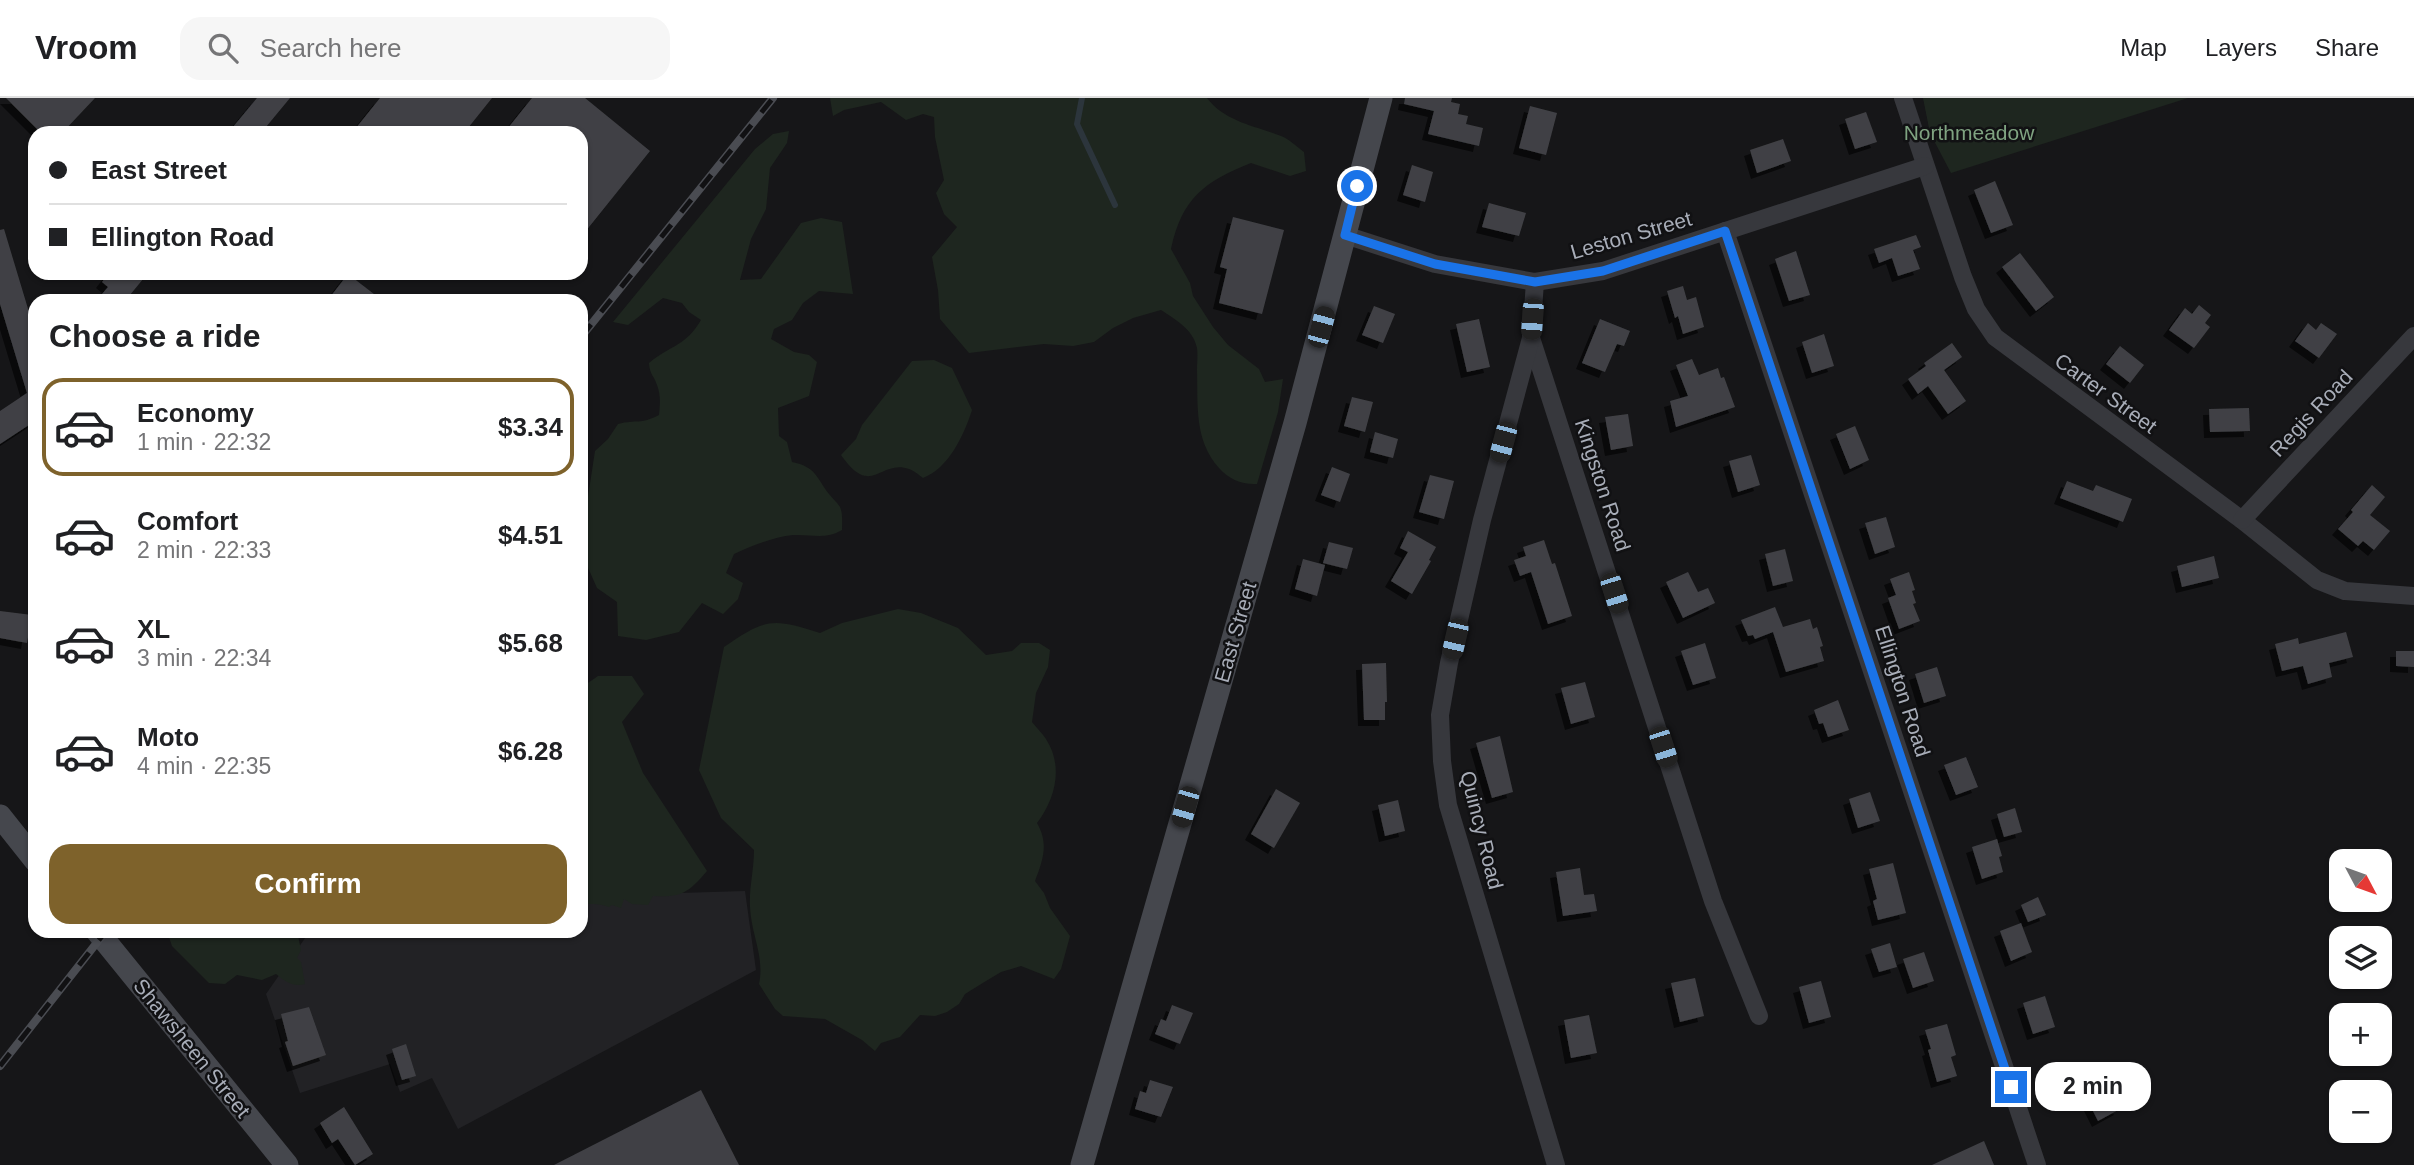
<!DOCTYPE html>
<html lang="en">
<head>
<meta charset="utf-8">
<style>
	body { margin:0; font-family:Arial,sans-serif; background:#f6f6f6; color:#202124; height:100vh; display:flex; flex-direction:column; font-size:26px; white-space:nowrap }
	* { box-sizing:border-box; margin:0 }
	p { font-size:23px; color:#757577 }
	.icon { flex:none; width:38px; height:38px; fill:none; stroke:currentColor; stroke-width:2; stroke-linecap:round; stroke-linejoin:round }
	.map { position:relative; flex:1; overflow:hidden }
	.panel { position:absolute; left:28px; top:196px; width:560px; height:644px; display:flex; flex-direction:column; background:#fff; border-radius:21px; box-shadow:0 2px 5px #0004 }
	.panel>* { flex:none }
	.banner { position:absolute; left:28px; top:28px; width:560px; height:154px; border-radius:21px; box-shadow:0 2px 5px #0004; display:grid; align-content:center; height:154px; padding:0 21px; background:#fff }
	.needle { width:46px; rotate:131deg }
	.fabs { position:absolute; left:2329px; top:751px; display:grid; gap:14px }
	.fabs a { display:grid; place-items:center; width:63px; height:63px; border-radius:14px; background:#fff; box-shadow:0 2px 5px #0004; font-size:35px }
	.end { position:absolute; width:32px; height:32px; margin:-16px; border:9px solid #1a73e8; background:#fff; box-shadow:0 0 0 4px #fff }
	.from { border-radius:50% }
	.bubble { position:absolute; height:49px; border-radius:21px; background:#fff; box-shadow:0 2px 5px #0004; font-size:23px; font-weight:800; line-height:49px; text-align:center }
	.car { position:absolute; width:21px; height:42px; margin:-21px -10px; border-radius:9px; box-shadow:0 0 5px 2px #0007; background:linear-gradient(#222 24%,#8ab4d8 0 40%,#222 0 76%,#8ab4d8 0 86%,#222 0) }
	.banner b { display:flex; align-items:center; gap:24px; height:66px; font-size:26px }
	.banner b+b { border-top:2px solid #e0e0e0 }
	.banner i { width:18px; height:18px; background:#202124 }
	ul { padding:0; list-style:none }
	li { display:flex; align-items:center; gap:21px; height:98px; margin:0 14px 10px; padding:0 7px; border:4px solid transparent; border-radius:21px }
	li div { flex:1 }
	li b { display:block; font-size:26px }
	li em { font-style:normal; font-weight:800 }
	li.selected { border-color:#7e622b }
	li>.icon { width:63px; height:63px; stroke-width:1.5 }
	h2 { padding:0 21px; font-size:32px; line-height:84px }
	.cta { display:flex; gap:14px; margin-top:auto; padding:14px 21px }
	.cta a { flex:1; height:80px; border-radius:21px; background:#7e622b; color:#fff; font-size:28px; font-weight:800; line-height:80px; text-align:center }
	header { display:flex; align-items:center; gap:42px; box-sizing:border-box; height:98px; padding:0 35px; background:#fff; border-bottom:2px solid #e0e0e0 }
	header strong { font-size:33px }
	nav { display:flex; gap:38px; margin-inline-start:auto; font-size:24px }
	.search { width:490px; height:63px; background:#f6f6f6; display:flex; align-items:center; gap:18px; box-sizing:border-box; padding:0 24px; border-radius:21px; color:#757577; font-size:26px }
	.map>svg:first-child { display:block }
	.built { fill:#222225 }
	.green { fill:#1e261f }
	.lines { fill:none; stroke-linecap:round; stroke-linejoin:round }
	.stream { stroke:#2c353c; stroke-width:6 }
	.building { fill:#404145; filter:url(#shadow) }
	.minor { stroke:#37383d; stroke-width:18 }
	.secondary { stroke:#45474d; stroke-width:23 }
	.rail-casing { stroke:#4a4c52; stroke-width:8 }
	.rail { stroke:#111113; stroke-width:5; stroke-dasharray:16; stroke-linecap:butt }
	.route { stroke:#1a73e8; stroke-width:9 }
	.labels { text-anchor:middle; dominant-baseline:central; stroke-width:5; stroke-linejoin:round; paint-order:stroke }
	.park-label { font-size:21px; fill:#7fa381; stroke:#111113 }
	.street-label { font-size:21px; fill:#a8adb8; stroke:#111113 }
</style>
</head>
<body>
<header>
<strong>Vroom</strong>
<div class="search"><svg class="icon" aria-label="search" viewBox="0 0 24 24"><circle cx="10" cy="10" r="6"/><path d="M15 15l6 6"/></svg>Search here</div>
<nav><a>Map</a><a>Layers</a><a>Share</a></nav>
</header>
<div class="map">
<svg width="2414" height="1067" viewBox="0 0 2414 1067">
	<defs>
		<filter id="shadow"><feDropShadow dx="-6" dy="6" stdDeviation="0" flood-color="#0009"/></filter>
	</defs>
	<rect width="100%" height="100%" fill="#161618"/>
	<path class="built" d="M745 793 756 872 458 1031 432 980 400 994 390 966 300 995 266 896 310 833H581V798Z"/>
	<g class="green">
		<path d="M830 0H1207C1225 24 1256 28 1281 38 1289 41 1297 49 1304 54L1306 73 1290 78 1251 65C1204 84 1182 100 1171 151L1190 185 1193 198 1213 229 1228 247 1259 271 1265 284 1283 281 1278 314 1257 386C1243 387 1228 381 1219 370 1194 342 1198 307 1197 272 1197 265 1198 257 1197 250 1193 231 1176 222 1161 212L1133 220 1113 230 1094 244 1073 248 1044 246 969 255 940 221 938 192 932 159 957 129 944 116 936 95 944 82 935 39 934 19 923 16 906 22 881 4 844 12 833 18Z"/>
		<path d="M1923 0H2188L1951 75 1930 35Z"/>
		<path d="M789 33 787 45 770 70 766 111 751 141 740 182 761 181 801 125 821 120 842 124 853 196 819 193 803 205 792 222 774 231 771 241 794 254 809 257 817 264 809 298 778 310 779 338 787 344 792 364C816 369 816 379 829 396 832 400 837 404 840 409 843 416 842 424 842 432 825 442 812 436 793 437 773 439 752 448 734 456L726 475 743 485 738 501 723 516 702 505 679 534 646 542 618 538 617 504 597 490 585 463 581 461V409L587 405 595 353 608 341 618 326C637 321 640 327 659 317 660 307 661 297 657 287 654 277 650 278 649 265 671 247 686 248 701 222L689 214 682 205 663 200 628 227 613 224 755 51 773 36Z"/>
		<path d="M934 262 952 270 972 312C964 337 949 370 923 380 919 377 913 372 909 371 879 361 872 401 841 357L856 341 862 327 912 263Z"/>
		<path d="M898 511 921 515 958 530 986 557 1012 553 1021 545H1039L1050 552 1048 569 1036 595 1032 624C1036 629 1042 635 1046 641 1064 669 1055 701 1037 725 1049 746 1043 762 1035 783L1044 795 1050 810 1070 838 1061 871 1054 881 1021 868 1001 874 986 883 965 896 959 906 947 914 935 918 920 917 900 939 881 945 875 953 862 942 825 921 783 918 775 911 759 886C765 859 751 836 750 809 749 790 754 771 754 752L721 720 699 672 724 549C766 520 772 520 820 535L842 525Z"/>
		<path d="M598 578H632L644 596 622 624 643 675 707 773C689 794 682 800 653 798L648 807 632 806 624 801 621 810 612 807 609 809C596 804 590 808 581 804V582L588 585Z"/>
		<path d="M167 833H297L301 852 297 860 301 864 305 886C292 889 286 884 276 876L262 882 237 877 225 886 209 885 172 848Z"/>
	</g>
	<g class="lines">
		<path class="stream" d="M1082 0 1077 26 1115 107"/>
	</g>
	<g class="building">
		<path d="M6 0H95L62 35H41Z"/>
		<path d="M257 0H290L261 35H228Z"/>
		<path d="M380 0H492L464 35H352Z"/>
		<path d="M532 0H585L650 53 581 139V35H504Z"/>
		<path d="M1405 0H1452L1451 4 1460 6 1458 16 1468 18 1466 26 1483 30 1479 48 1428 36 1434 13 1404 6Z"/>
		<path d="M1530 8 1557 15 1546 57 1519 50Z"/>
		<path d="M1866 14 1877 44 1855 51 1845 21Z"/>
		<path d="M1783 41 1791 63 1757 75 1750 52Z"/>
		<path d="M1412 67 1433 74 1425 104 1403 97Z"/>
		<path d="M1995 83 2013 127 1991 135 1974 92Z"/>
		<path d="M1489 105 1526 115 1519 138 1482 129Z"/>
		<path d="M1233 119 1284 132 1262 216 1219 205 1227 171 1220 169Z"/>
		<path d="M4 131 35 234V323L0 346V313L27 295 0 206V132Z"/>
		<path d="M1916 137 1921 149 1913 152 1920 171 1898 178 1892 160 1879 165 1874 151Z"/>
		<path d="M1796 153 1810 197 1789 203 1775 161Z"/>
		<path d="M2020 155 2054 199 2036 213 2002 169Z"/>
		<path d="M109 175H148L125 203H96L108 189 102 184Z"/>
		<path d="M348 176 383 203H327Z"/>
		<path d="M1683 188 1687 202 1696 199 1704 229 1683 236 1678 218 1675 220 1667 193Z"/>
		<path d="M2199 207 2211 217 2205 225 2210 229 2194 250 2169 232 2185 210 2192 216Z"/>
		<path d="M1374 208 1395 216 1383 245 1362 237Z"/>
		<path d="M1479 221 1490 269 1467 274 1456 226Z"/>
		<path d="M1600 221 1630 233 1624 248 1617 246 1605 274 1582 265Z"/>
		<path d="M2308 225 2316 232 2321 225 2337 236 2319 260 2295 243Z"/>
		<path d="M1824 236 1834 268 1812 275 1802 244Z"/>
		<path d="M1952 245 1962 259 1944 272 1966 303 1948 316 1928 288 1918 296 1908 281 1926 268 1924 265Z"/>
		<path d="M2120 248 2144 267 2130 285 2106 266Z"/>
		<path d="M1692 261 1699 277 1718 270 1721 280 1724 279 1735 309 1676 329 1670 303 1688 298 1676 267Z"/>
		<path d="M1352 299 1373 304 1365 334 1344 328Z"/>
		<path d="M2249 310 2250 333 2210 334 2209 311Z"/>
		<path d="M1628 316 1633 348 1611 352 1605 319Z"/>
		<path d="M1855 328 1869 362 1850 371 1836 336Z"/>
		<path d="M1375 334 1398 341 1393 360 1370 354Z"/>
		<path d="M1751 357 1760 387 1738 394 1729 363Z"/>
		<path d="M1332 369 1350 376 1340 404 1321 397Z"/>
		<path d="M1430 377 1454 383 1444 421 1419 414Z"/>
		<path d="M2067 383 2093 393 2096 387 2132 401 2123 424 2060 400Z"/>
		<path d="M2372 387 2385 399 2370 417 2390 433 2374 452 2363 443 2358 448 2338 431 2353 414 2351 412Z"/>
		<path d="M1886 419 1895 449 1875 456 1865 425Z"/>
		<path d="M1408 433 1436 449 1429 462 1431 463 1412 496 1391 483 1408 454 1400 450Z"/>
		<path d="M1544 442 1552 466 1555 465 1572 518 1548 526 1531 474 1520 478 1514 462 1526 458 1523 449Z"/>
		<path d="M1329 444 1353 450 1347 471 1323 465Z"/>
		<path d="M1785 451 1793 483 1773 488 1765 456Z"/>
		<path d="M2214 458 2219 480 2182 489 2177 468Z"/>
		<path d="M1303 461 1325 467 1317 498 1295 491Z"/>
		<path d="M1688 474 1698 494 1708 490 1715 505 1683 520 1666 484Z"/>
		<path d="M1909 474 1915 492 1912 493 1916 505 1913 506 1920 523 1899 531 1888 500 1896 497 1890 481Z"/>
		<path d="M1775 509 1783 529 1810 521 1813 531 1817 529 1823 548 1820 549 1824 563 1786 574 1773 534 1755 541 1753 537 1748 538 1741 522Z"/>
		<path d="M0 513 32 517 27 545 0 540Z"/>
		<path d="M2346 534 2353 559 2329 565 2332 579 2308 586 2303 568 2282 573 2275 546 2298 540 2299 546Z"/>
		<path d="M1705 545 1716 580 1693 587 1681 553Z"/>
		<path d="M2396 553H2414V569L2396 568Z"/>
		<path d="M1386 565 1387 604H1385V622H1364L1362 566Z"/>
		<path d="M1937 569 1946 598 1924 605 1915 576Z"/>
		<path d="M1585 584 1595 619 1571 626 1561 590Z"/>
		<path d="M1838 602 1849 632 1828 639 1823 625 1819 626 1814 612Z"/>
		<path d="M1500 638 1513 694 1492 700 1476 645Z"/>
		<path d="M1966 659 1978 689 1956 697 1944 667Z"/>
		<path d="M1276 691 1300 705 1274 750 1251 736Z"/>
		<path d="M1870 694 1880 723 1858 730 1849 701Z"/>
		<path d="M1398 702 1405 733 1385 738 1378 707Z"/>
		<path d="M2015 710 2022 734 2004 739 1997 716Z"/>
		<path d="M1997 741 2002 758 1999 759 2003 774 1982 781 1972 749Z"/>
		<path d="M1893 765 1906 815 1878 822 1873 803 1877 801 1869 771Z"/>
		<path d="M1580 770 1584 797 1594 796 1597 813 1563 818 1556 774Z"/>
		<path d="M2038 799 2046 817 2028 824 2021 807Z"/>
		<path d="M2021 825 2032 854 2011 863 2000 833Z"/>
		<path d="M1890 845 1897 869 1879 874 1871 851Z"/>
		<path d="M1924 854 1934 883 1913 890 1903 861Z"/>
		<path d="M1695 880 1704 918 1680 924 1671 885Z"/>
		<path d="M1821 883 1831 919 1809 925 1799 889Z"/>
		<path d="M2045 898 2055 929 2033 936 2023 905Z"/>
		<path d="M1172 907 1193 915 1180 946 1155 936 1161 921 1166 923Z"/>
		<path d="M309 909 326 957 293 968 285 944 288 943 281 916Z"/>
		<path d="M1589 917 1597 955 1571 960 1564 922Z"/>
		<path d="M1947 926 1956 957 1951 959 1957 978 1937 984 1928 952 1931 951 1925 932Z"/>
		<path d="M406 946 416 978 402 982 392 951Z"/>
		<path d="M2100 974 2120 1011 2098 1023 2079 985Z"/>
		<path d="M1150 982 1173 989 1161 1019 1135 1011 1140 993 1146 995Z"/>
		<path d="M701 992 739 1067H554Z"/>
		<path d="M344 1009 373 1056 355 1067 338 1041 332 1045 320 1025Z"/>
		<path d="M1984 1043 1994 1067H1932Z"/>
	</g>
	<g class="lines">
		<g class="minor">
			<path d="M1903 0 1963 179 1976 211 1995 239 2242 422 2317 482 2345 493 2414 498"/>
			<path d="M1725 133 2037 1067"/>
			<path d="M1345 137 1435 166 1535 184 1603 173 1925 68"/>
			<path d="M1535 184 1531 240 1713 803 1759 918"/>
			<path d="M1531 240 1482 422 1449 565 1440 617 1442 663 1448 707 1556 1067"/>
			<path d="M2242 422 2414 238"/>
		</g>
		<g class="secondary">
			<path d="M0 718 35 762"/>
			<path d="M97 833 287 1067"/>
			<path d="M1082 1067 1295 325 1381 0"/>
		</g>
		<defs>
			<g id="rail">
				<path d="M581 239 773 0"/>
				<path d="M0 968 106 833"/>
			</g>
		</defs>
		<use href="#rail" class="rail-casing"/>
		<use href="#rail" class="rail"/>
	</g>
	<g class="lines">
		<path class="route" d="M1357 88 1345 137 1435 166 1535 184 1603 173 1725 133 2011 989"/>
	</g>
	<g class="labels">
		<g class="park-label">
			<text x="1969" y="34">Northmeadow</text>
		</g>
		<g class="street-label">
			<text transform="translate(1631 137) rotate(-16)">Leston Street</text>
			<text transform="translate(2106 295) rotate(36)">Carter Street</text>
			<text transform="translate(2311 315) rotate(-47)">Regis Road</text>
			<text transform="translate(1603 387) rotate(72)">Kingston Road</text>
			<text transform="translate(1235 534) rotate(-74)">East Street</text>
			<text transform="translate(1903 593) rotate(72)">Ellington Road</text>
			<text transform="translate(1482 732) rotate(76)">Quincy Road</text>
			<text transform="translate(192 950) rotate(51)">Shawsheen Street</text>
		</g>
	</g>
</svg>
<div class="fabs">
<a><svg class="needle" viewBox="-14 -14 28 28"><path d="M0-13l5 13h-10z" fill="#e53935"/><path d="M0 13l5-13h-10z" fill="#757577"/></svg></a>
<a><svg class="icon" aria-label="layers" viewBox="0 0 24 24"><path d="M12 4l9 5-9 5-9-5zM3 14l9 5 9-5"/></svg></a>
<a>+</a>
<a>−</a>
</div>
<i class="end from" style="left:1357px;top:88px"></i>
<i class="end" style="left:2011px;top:989px"></i>
<div class="bubble" style="left:2035px;top:964px;width:116px">2 min</div>
<i class="car" style="left:1532px;top:221px;rotate:184deg"></i>
<i class="car" style="left:1321px;top:229px;rotate:15deg"></i>
<i class="car" style="left:1503px;top:344px;rotate:195deg"></i>
<i class="car" style="left:1614px;top:495px;rotate:162deg"></i>
<i class="car" style="left:1455px;top:541px;rotate:193deg"></i>
<i class="car" style="left:1663px;top:649px;rotate:162deg"></i>
<i class="car" style="left:1185px;top:709px;rotate:196deg"></i>
<div class="banner">
<b><i class="from"></i>East Street</b>
<b><i></i>Ellington Road</b>
</div>
<section class="panel">
<h2>Choose a ride</h2>
<ul>
<li class="selected"><svg class="icon" aria-label="car" viewBox="0 0 24 24"><path d="M5 17H2v-5l4-1 3-4h7l3 4 3 1v5h-3M9 17h6M6 11h13"/><circle cx="7" cy="17" r="2"/><circle cx="17" cy="17" r="2"/></svg><div><b>Economy</b><p>1 min · 22:32</p></div><em>$3.34</em></li>
<li><svg class="icon" aria-label="car" viewBox="0 0 24 24"><path d="M5 17H2v-5l4-1 3-4h7l3 4 3 1v5h-3M9 17h6M6 11h13"/><circle cx="7" cy="17" r="2"/><circle cx="17" cy="17" r="2"/></svg><div><b>Comfort</b><p>2 min · 22:33</p></div><em>$4.51</em></li>
<li><svg class="icon" aria-label="car" viewBox="0 0 24 24"><path d="M5 17H2v-5l4-1 3-4h7l3 4 3 1v5h-3M9 17h6M6 11h13"/><circle cx="7" cy="17" r="2"/><circle cx="17" cy="17" r="2"/></svg><div><b>XL</b><p>3 min · 22:34</p></div><em>$5.68</em></li>
<li><svg class="icon" aria-label="car" viewBox="0 0 24 24"><path d="M5 17H2v-5l4-1 3-4h7l3 4 3 1v5h-3M9 17h6M6 11h13"/><circle cx="7" cy="17" r="2"/><circle cx="17" cy="17" r="2"/></svg><div><b>Moto</b><p>4 min · 22:35</p></div><em>$6.28</em></li>
</ul>
<div class="cta"><a>Confirm</a></div>
</section>
</div>
</body>
</html>
